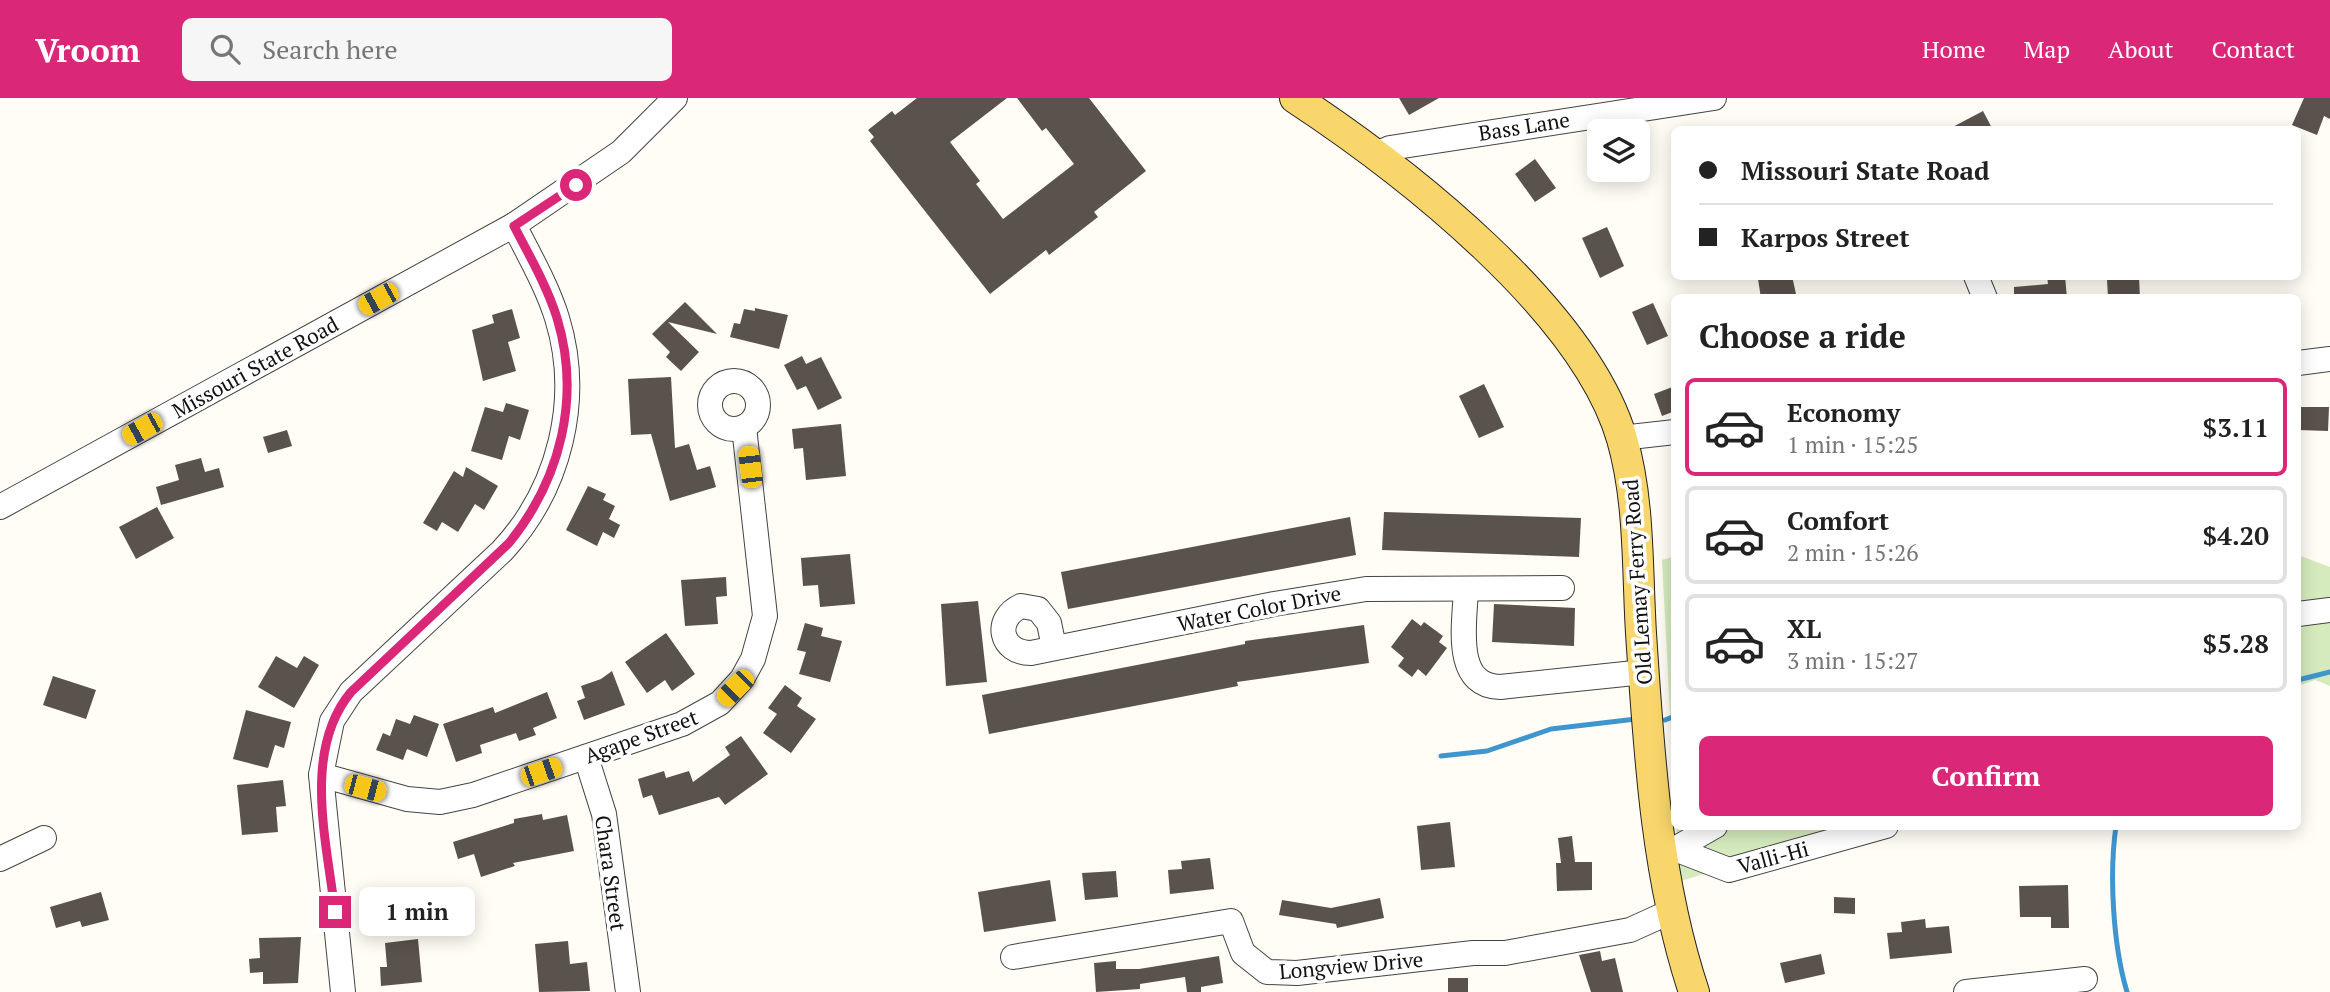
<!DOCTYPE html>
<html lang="en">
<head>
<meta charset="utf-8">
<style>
	body { margin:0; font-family:"PT Serif",serif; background:#f6f6f6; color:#222; height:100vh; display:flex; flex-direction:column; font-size:26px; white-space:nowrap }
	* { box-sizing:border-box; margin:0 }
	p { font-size:23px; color:#767676 }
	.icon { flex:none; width:38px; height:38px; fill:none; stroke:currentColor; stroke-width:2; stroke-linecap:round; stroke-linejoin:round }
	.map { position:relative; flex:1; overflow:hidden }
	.panel { position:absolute; left:1671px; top:196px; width:630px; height:536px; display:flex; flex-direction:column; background:#fff; border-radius:10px; box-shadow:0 4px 18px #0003 }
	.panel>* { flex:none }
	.banner { position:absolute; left:1671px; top:28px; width:630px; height:154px; border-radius:10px; box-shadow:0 4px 18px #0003; display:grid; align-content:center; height:154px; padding:0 28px; background:#fff }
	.fabs { position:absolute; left:1587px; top:21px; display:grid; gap:14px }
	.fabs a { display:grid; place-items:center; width:63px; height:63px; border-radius:10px; background:#fff; box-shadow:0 4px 18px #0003; font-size:35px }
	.end { position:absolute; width:32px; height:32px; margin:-16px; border:9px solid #db2777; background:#fff; box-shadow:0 0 0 4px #fff }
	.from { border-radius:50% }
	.bubble { position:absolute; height:49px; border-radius:10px; background:#fff; box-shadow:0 4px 18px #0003; font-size:23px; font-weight:700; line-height:49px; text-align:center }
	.car { position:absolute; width:21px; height:42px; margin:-21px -10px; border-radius:9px; box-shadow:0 0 5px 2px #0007; background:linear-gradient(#f5c518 24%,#345 0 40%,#f5c518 0 76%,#345 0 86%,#f5c518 0) }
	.banner b { display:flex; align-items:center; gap:24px; height:66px; font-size:26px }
	.banner b+b { border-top:2px solid #e0e0e0 }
	.banner i { width:18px; height:18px; background:#222 }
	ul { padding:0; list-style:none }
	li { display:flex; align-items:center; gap:21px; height:98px; margin:0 14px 10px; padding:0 14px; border:4px solid #e0e0e0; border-radius:10px }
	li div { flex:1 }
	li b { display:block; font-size:26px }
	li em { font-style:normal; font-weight:700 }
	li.active { border-color:#db2777 }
	li>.icon { width:63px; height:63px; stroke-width:1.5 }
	h2 { padding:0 28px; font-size:32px; line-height:84px }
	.primary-button { display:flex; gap:14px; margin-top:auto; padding:14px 28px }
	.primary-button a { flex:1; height:80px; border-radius:10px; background:#db2777; color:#fff; font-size:28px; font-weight:700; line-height:80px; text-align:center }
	header { display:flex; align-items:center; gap:42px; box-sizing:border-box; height:98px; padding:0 35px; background:#db2777; color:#fff }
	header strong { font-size:33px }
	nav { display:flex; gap:38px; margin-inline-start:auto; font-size:24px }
	.search { width:490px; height:63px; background:#f6f6f6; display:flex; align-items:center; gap:18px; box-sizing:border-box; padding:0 24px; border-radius:10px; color:#767676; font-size:26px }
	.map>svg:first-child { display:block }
	.green { fill:#d5ebbd }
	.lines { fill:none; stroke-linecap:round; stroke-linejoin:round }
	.stream { stroke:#3f96cf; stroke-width:5 }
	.building { fill:#5a524d }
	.minor-casing { stroke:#444; stroke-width:26 }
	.major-casing { stroke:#222; stroke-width:32 }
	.minor { stroke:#fff; stroke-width:24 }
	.major { stroke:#f9d66b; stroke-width:30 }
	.route { stroke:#db2777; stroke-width:9 }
	.labels { text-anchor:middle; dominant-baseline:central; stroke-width:7; stroke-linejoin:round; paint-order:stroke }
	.street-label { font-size:21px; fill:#111; stroke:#fff }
</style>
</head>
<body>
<header>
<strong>Vroom</strong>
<div class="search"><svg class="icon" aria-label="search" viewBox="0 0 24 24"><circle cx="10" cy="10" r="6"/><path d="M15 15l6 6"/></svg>Search here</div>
<nav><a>Home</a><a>Map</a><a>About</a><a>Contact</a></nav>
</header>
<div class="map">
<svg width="2330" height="894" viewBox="0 0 2330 894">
	<rect width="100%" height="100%" fill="#fffdf5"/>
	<g class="green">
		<path d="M2298 457 2330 469V588L2315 582 2298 588Z"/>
		<path d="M1675 458V711L1662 462Z"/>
		<path d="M1676 728H1862L1681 783Z"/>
	</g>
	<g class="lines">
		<g class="stream">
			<path d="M2298 582 2330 574"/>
			<path d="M1665 622 1675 618"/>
			<path d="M1441 658 1487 653 1551 631 1636 621"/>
			<path d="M2116 728C2109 777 2113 847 2127 894"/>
		</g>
	</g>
	<g class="building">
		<path d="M917 0H1007L950 44 980 83 976 86 1003 121 1074 66 1046 30 1042 33 1017 0H1089L1146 73 1094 114 1098 119 1049 157 1046 152 990 196 870 43 874 39 868 32 892 13 895 17Z"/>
		<path d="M1399 0H1439L1409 17Z"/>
		<path d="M2304 0H2330V21L2324 18 2317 37 2292 27Z"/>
		<path d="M1983 13 1993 32H1947Z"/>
		<path d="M1535 61 1556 90 1535 104 1515 76Z"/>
		<path d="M1607 129 1624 168 1600 180 1582 140Z"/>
		<path d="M1771 178H1792L1796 196 1761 200 1758 181Z"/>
		<path d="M2047 178H2065L2067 200H2014V189L2048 186Z"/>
		<path d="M2139 179 2140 200H2108L2107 181Z"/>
		<path d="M685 204 717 236 668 224 699 254 681 273 666 259 670 254 652 236Z"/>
		<path d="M1653 205 1668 238 1647 247 1632 214Z"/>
		<path d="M755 210 788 217 779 251 730 239 734 225 740 226 744 211 755 213Z"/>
		<path d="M512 211 520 240 508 244 516 273 483 283 472 232 494 225 492 217Z"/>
		<path d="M802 258 806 266 821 259 842 300 818 312 806 288 797 292 784 267Z"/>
		<path d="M671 279 675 350 689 346 697 372 710 368 716 389 670 403 651 336 631 337 628 281Z"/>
		<path d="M1484 286 1504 329 1479 340 1459 298Z"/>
		<path d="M1675 288V313L1662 318 1654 296Z"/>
		<path d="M506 305 529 312 520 342 509 338 502 362 471 353 485 309 503 314Z"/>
		<path d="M2298 309H2329L2328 333 2298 332Z"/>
		<path d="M841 326 846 378 806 382 803 350 794 351 792 331Z"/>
		<path d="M287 332 292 348 268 355 263 339Z"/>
		<path d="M201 360 205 374 219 370 224 389 161 407 156 389 179 382 175 367Z"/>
		<path d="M466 369 498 388 484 412 475 406 458 434 442 424 437 433 423 425 454 373 463 379Z"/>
		<path d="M588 388 606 396 603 402 615 408 609 421 620 427 614 440 603 434 597 448 566 432Z"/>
		<path d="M157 409 174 440 136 461 119 429Z"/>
		<path d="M1384 414 1581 420 1579 459 1382 452Z"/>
		<path d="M1350 419 1356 457 1068 511 1061 474Z"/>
		<path d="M850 456 855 506 820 509 818 487 803 488 801 460Z"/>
		<path d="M726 479 727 498 716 499 718 526 685 528 681 482Z"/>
		<path d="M978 503 987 584 946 588 941 506Z"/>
		<path d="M1494 506 1575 510 1574 548 1492 544Z"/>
		<path d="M1412 521 1421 528 1424 524 1443 538 1439 544 1447 550 1426 578 1418 571 1412 579 1398 568 1404 560 1391 549Z"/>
		<path d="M805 525 823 530 821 538 842 543 830 584 799 576 806 554 797 552Z"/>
		<path d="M1364 527 1369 565 1237 584 1238 588 989 636 982 597 1245 546V543Z"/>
		<path d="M666 535 695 576 672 593 665 582 647 595 625 564Z"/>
		<path d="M276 558 297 570 304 558 319 567 294 610 258 589Z"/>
		<path d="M612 573 625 607 584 622 577 603 585 600 581 588 601 581Z"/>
		<path d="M53 578 96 592 86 621 43 607Z"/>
		<path d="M785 587 802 600 797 608 816 621 791 655 763 635 777 616 768 610Z"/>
		<path d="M547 594 557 620 533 630 536 637 519 643 516 635 480 647 482 655 456 664 443 626 493 609 495 615Z"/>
		<path d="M246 612 291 624 284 650 275 647 268 670 233 661Z"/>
		<path d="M414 617 439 626 427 659 407 651 403 662 376 652 383 635 390 638 396 621 410 626Z"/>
		<path d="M741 638 768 676 725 707 719 699 659 717 652 697 643 700 638 681 664 673 666 680 689 673 693 684 730 657 725 649Z"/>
		<path d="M283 682 286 708 276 709 278 734 242 737 237 687Z"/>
		<path d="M542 716 543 722 567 717 574 753 513 765 515 768 481 779 474 756 458 761 453 744 514 725V721Z"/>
		<path d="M1450 724 1455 769 1421 772 1417 728Z"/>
		<path d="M1572 738 1575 764H1592V792L1557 793 1556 765H1561L1558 740Z"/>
		<path d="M1210 760 1214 791 1170 796 1168 772 1182 771 1181 763Z"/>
		<path d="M1116 773 1118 799 1085 802 1082 775Z"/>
		<path d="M1050 782 1056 823 984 834 978 794Z"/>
		<path d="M2068 787 2069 830H2051V819H2020L2019 788Z"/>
		<path d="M101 794 109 822 82 829 80 823 56 830 50 809Z"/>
		<path d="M1834 799 1855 800V816L1834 815Z"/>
		<path d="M1380 800 1384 820 1337 830 1336 826 1279 817 1282 802 1331 810Z"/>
		<path d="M1925 821 1926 830 1949 828 1952 855 1890 861 1887 835 1902 834 1901 824Z"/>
		<path d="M301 839 298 885 263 886V874L250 875 249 861 260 860 259 840Z"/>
		<path d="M418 841 422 884 381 888 380 869H387L385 845Z"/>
		<path d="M568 843 570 866 587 864 590 893 539 894 535 846Z"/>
		<path d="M1600 853 1602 863 1615 860 1623 894H1591L1579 857Z"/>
		<path d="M1821 856 1825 876 1785 885 1780 865Z"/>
		<path d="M1219 858 1223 885 1201 889V894H1187L1185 879 1140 886V891L1096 894 1094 865 1116 863V871H1139Z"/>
		<rect x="1448" y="880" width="20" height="14"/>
	</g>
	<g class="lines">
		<defs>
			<g id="minor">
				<path d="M1376 56 1390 50 1714 0"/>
				<path d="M1976 178 1985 200"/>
				<path d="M2298 265 2330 261"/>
				<circle cx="734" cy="307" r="24"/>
				<path d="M1621 340 1675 334"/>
				<path d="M0 409 514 127 621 54 675 0"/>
				<path d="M1466 491C1465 523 1452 588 1500 589L1644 574"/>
				<path d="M2298 516 2330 512"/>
				<path d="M1054 549 1049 525 1038 511 1021 508C993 521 1000 555 1031 555L1274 506 1366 491 1562 490"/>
				<path d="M586 659 604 716 628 894"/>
				<path d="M321 677 407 701 440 704 473 697 682 626 720 605 742 581 753 561 765 518 744 329"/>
				<path d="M1662 746 1729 772 1886 728"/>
				<path d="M1675 751 1715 728"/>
				<path d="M0 761 44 740"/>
				<path d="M1013 859 1231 823 1243 855 1267 874 1297 875 1473 855H1505L1630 832 1672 813"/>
				<path d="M343 894 321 677 332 623 351 594 502 453C560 391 582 301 557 220 547 188 529 157 514 127"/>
				<path d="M1966 894 2085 881"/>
			</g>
			<path id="major" d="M1295 0C1404 72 1584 211 1622 341 1640 404 1637 470 1641 535 1649 655 1656 780 1694 894"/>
		</defs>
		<use href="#minor" class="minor-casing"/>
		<use href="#major" class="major-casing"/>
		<use href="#minor" class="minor"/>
		<use href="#major" class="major"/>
	</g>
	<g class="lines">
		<path class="route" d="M335 814C327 744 302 653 351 594L509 445C561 381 581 299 557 220 547 188 529 157 514 128L576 87"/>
	</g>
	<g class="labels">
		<g class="street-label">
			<text transform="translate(1524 28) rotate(-9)">Bass Lane</text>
			<text transform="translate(255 269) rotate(-29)">Missouri State Road</text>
			<text transform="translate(1637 484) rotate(-94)">Old Lemay Ferry Road</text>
			<text transform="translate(1259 510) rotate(-11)">Water Color Drive</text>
			<text transform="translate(641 638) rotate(-20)">Agape Street</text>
			<text transform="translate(1773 759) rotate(-15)">Valli-Hi</text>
			<text transform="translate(611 775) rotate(82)">Chara Street</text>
			<text transform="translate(1351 867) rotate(-5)">Longview Drive</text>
		</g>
	</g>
</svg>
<div class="fabs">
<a><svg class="icon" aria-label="layers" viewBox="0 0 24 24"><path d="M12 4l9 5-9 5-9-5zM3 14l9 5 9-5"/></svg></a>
</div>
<i class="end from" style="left:576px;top:87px"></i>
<i class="end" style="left:335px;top:814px"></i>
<div class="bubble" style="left:359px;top:789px;width:116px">1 min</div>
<i class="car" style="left:378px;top:201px;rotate:241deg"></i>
<i class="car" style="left:142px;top:331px;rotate:241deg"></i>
<i class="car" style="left:750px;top:369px;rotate:353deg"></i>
<i class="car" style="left:735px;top:590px;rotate:225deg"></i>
<i class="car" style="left:541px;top:674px;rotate:71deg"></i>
<i class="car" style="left:365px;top:690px;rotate:105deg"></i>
<div class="banner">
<b><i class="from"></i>Missouri State Road</b>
<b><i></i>Karpos Street</b>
</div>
<section class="panel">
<h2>Choose a ride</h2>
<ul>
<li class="active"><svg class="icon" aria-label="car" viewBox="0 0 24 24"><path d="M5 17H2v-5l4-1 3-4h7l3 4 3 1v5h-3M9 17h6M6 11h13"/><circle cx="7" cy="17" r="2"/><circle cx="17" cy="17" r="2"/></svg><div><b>Economy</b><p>1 min · 15:25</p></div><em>$3.11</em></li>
<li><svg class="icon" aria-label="car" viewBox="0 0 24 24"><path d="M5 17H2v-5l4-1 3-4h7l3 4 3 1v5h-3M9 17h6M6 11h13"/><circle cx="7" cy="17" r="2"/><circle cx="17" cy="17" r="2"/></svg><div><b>Comfort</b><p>2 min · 15:26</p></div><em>$4.20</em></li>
<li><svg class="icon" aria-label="car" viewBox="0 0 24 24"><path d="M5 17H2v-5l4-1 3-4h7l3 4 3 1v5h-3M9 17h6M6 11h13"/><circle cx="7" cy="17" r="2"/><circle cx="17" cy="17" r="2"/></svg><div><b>XL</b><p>3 min · 15:27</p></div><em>$5.28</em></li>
</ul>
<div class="primary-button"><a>Confirm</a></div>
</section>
</div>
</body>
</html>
